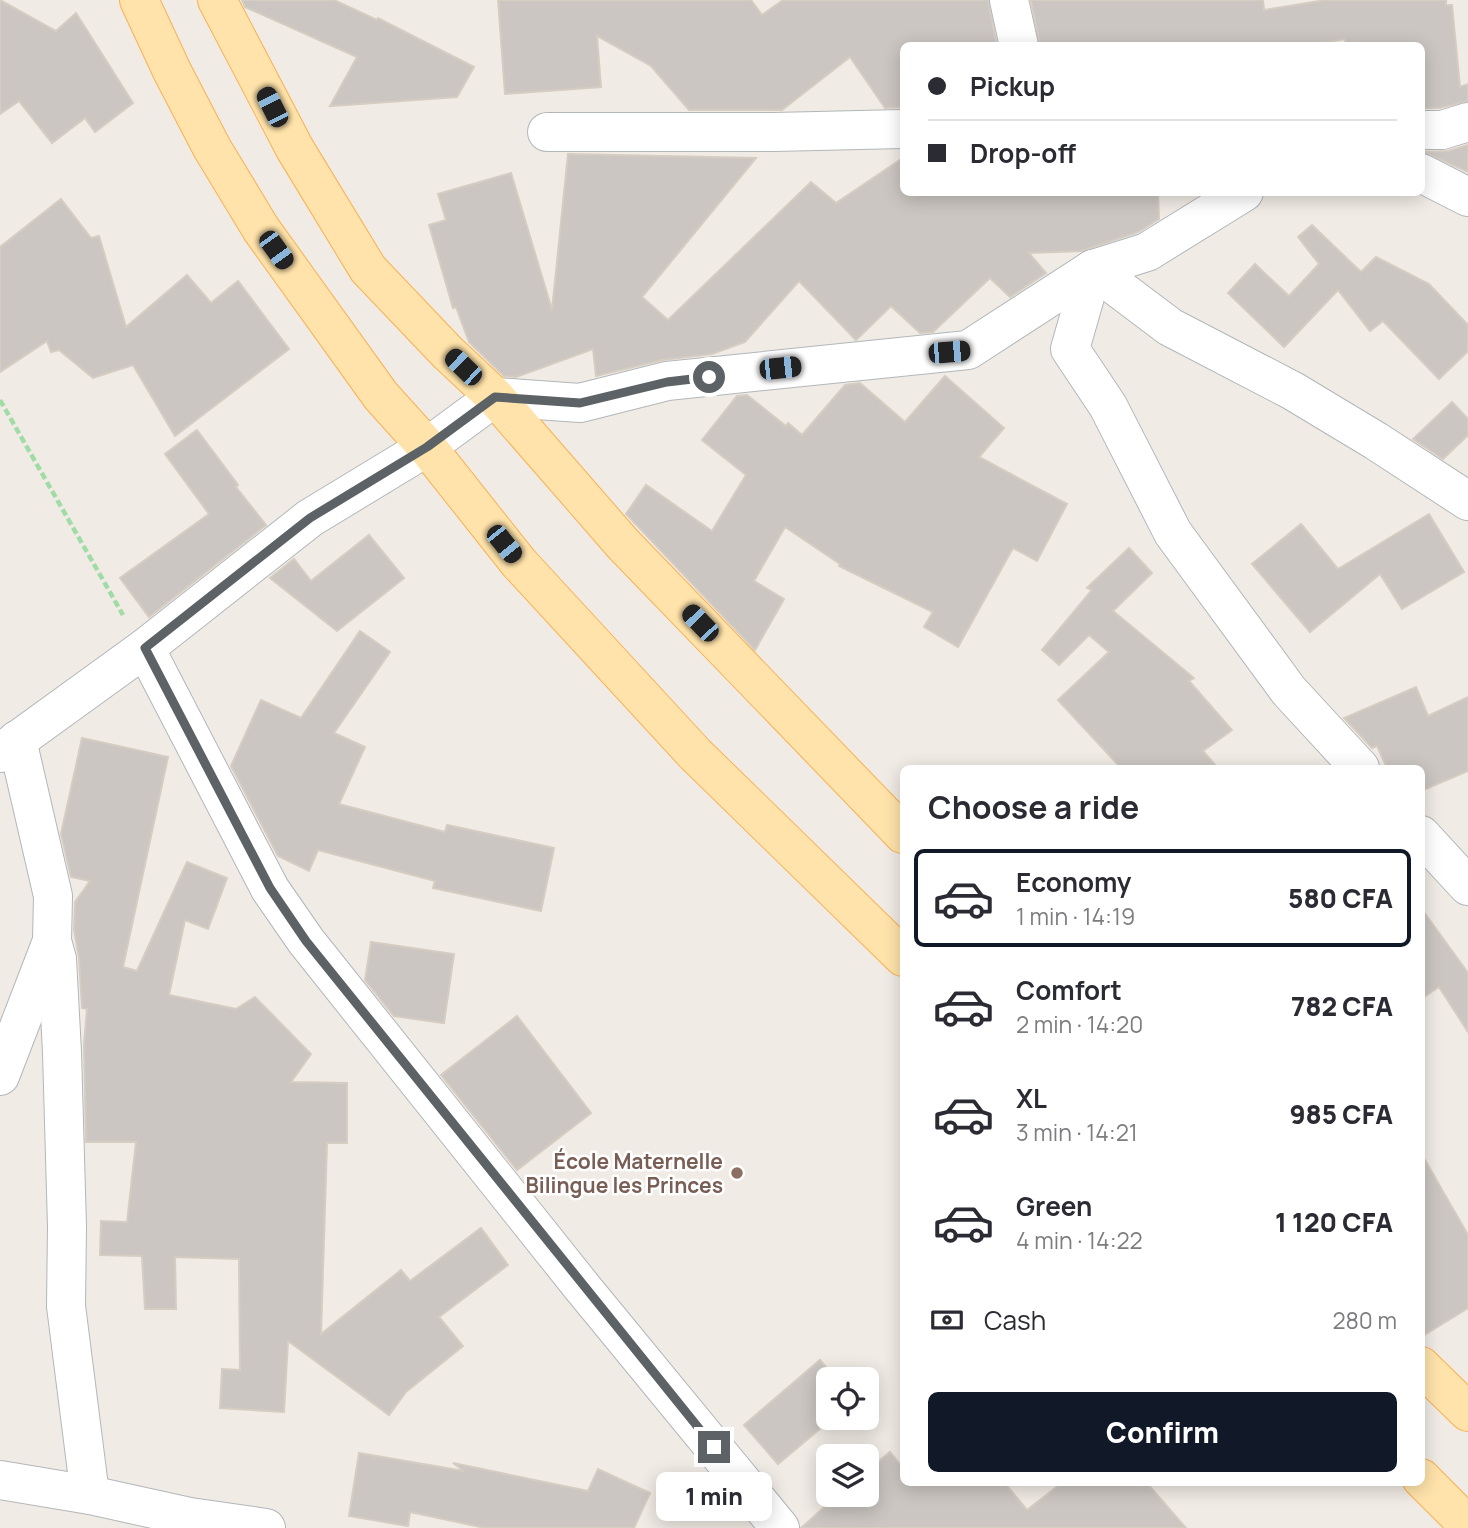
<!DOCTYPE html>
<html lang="en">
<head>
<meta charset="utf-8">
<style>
	body { margin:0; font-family:Manrope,sans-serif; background:#f7f7f7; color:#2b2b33; height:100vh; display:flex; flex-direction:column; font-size:26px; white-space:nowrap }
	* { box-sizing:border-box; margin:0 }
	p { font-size:23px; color:#7c7c81 }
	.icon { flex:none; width:38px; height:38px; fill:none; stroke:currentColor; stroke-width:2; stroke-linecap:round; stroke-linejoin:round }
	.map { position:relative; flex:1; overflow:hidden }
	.side { position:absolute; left:900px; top:765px; width:525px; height:721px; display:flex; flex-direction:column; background:#fff; border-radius:10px; box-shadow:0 4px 18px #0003 }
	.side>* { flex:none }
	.top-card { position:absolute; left:900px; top:42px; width:525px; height:154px; border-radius:10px; box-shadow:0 4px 18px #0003; display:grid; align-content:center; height:154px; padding:0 28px; background:#fff }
	.controls { position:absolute; left:816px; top:1367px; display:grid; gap:14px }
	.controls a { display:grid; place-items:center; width:63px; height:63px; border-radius:10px; background:#fff; box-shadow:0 4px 18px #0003; font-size:35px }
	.end { position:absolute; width:32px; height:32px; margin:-16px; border:9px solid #5c6266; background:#fff; box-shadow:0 0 0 4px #fff }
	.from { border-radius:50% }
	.bubble { position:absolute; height:49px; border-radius:10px; background:#fff; box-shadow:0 4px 18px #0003; font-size:23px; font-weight:800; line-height:49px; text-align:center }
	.car { position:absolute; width:21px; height:42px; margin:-21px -10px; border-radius:9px; box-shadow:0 0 5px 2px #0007; background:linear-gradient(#222 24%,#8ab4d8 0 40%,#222 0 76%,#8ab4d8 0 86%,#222 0) }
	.top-card b { display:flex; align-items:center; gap:24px; height:66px; font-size:26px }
	.top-card b+b { border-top:2px solid #e1e1e2 }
	.top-card i { width:18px; height:18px; background:#2b2b33 }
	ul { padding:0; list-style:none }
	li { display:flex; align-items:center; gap:21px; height:98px; margin:0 14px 10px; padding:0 14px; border:4px solid transparent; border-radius:10px }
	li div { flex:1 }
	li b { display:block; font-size:26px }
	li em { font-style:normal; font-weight:800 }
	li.active { border-color:#111827 }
	li>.icon { width:63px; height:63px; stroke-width:1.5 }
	h2 { padding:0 28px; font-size:32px; line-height:84px }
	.pay { display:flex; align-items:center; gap:18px; height:77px; padding:0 28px; font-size:26px }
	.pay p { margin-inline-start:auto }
	.button { display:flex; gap:14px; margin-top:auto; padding:14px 28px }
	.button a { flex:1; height:80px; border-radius:10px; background:#111827; color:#fff; font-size:28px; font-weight:800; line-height:80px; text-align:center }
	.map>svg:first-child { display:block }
	.building { fill:#cbc6c1; stroke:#d5ccc2; stroke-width:2 }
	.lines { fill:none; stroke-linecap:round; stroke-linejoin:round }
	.minor-casing { stroke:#b2b7ba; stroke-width:40 }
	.primary-casing { stroke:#fbb052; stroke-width:40 }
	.path { stroke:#a1dca7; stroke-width:4.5; stroke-dasharray:7 3.5; stroke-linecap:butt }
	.minor { stroke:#fff; stroke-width:38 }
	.primary { stroke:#ffe3aa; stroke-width:38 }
	.route { stroke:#5c6266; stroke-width:9 }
	.education-dot { fill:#8d6e63; stroke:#fff; stroke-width:2.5 }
	.labels { text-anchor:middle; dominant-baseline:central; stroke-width:5; stroke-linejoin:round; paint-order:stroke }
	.education-label { font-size:21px; font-weight:bold; fill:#785e54; stroke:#fff; text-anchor:end }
</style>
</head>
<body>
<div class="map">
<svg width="1468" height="1528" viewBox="0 0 1468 1528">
	<rect width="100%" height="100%" fill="#f0ebe4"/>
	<g class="building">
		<path d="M0 0 56 31 76 13 133 103 95 132 85 118 52 143 19 101 0 114Z"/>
		<path d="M242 0H334L377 20 378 18 474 67 457 97 330 106 357 57 245 7Z"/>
		<path d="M498 0H751L762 15 783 0H988L997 46H903V107L885 108 850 57 782 110H689L651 66 597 36 601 87 505 94Z"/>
		<path d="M1031 0H1263L1264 10 1326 0H1446V5H1452L1460 87 1468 84V101L1439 108H1421V46H1346L1345 39 1303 46H1040Z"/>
		<path d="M1468 145V172L1424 152 1448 151Z"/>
		<path d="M568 154 756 158 642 297 668 320 811 182 836 203 903 158V192H1158L1159 219 1138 232 1081 251 1029 253 1046 273 1010 297 990 278 933 332 920 333 891 306 856 340 799 281 745 342 712 354 662 360 596 376 593 349 516 377 504 376 469 342 456 307 453 308 429 225 446 220 438 194 511 173 552 310Z"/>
		<path d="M61 199 91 238 99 236 126 327 187 275 211 303 238 281 289 349 175 436 133 365 93 378 59 350 51 352 47 341 0 372V247Z"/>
		<path d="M1312 225 1361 272 1376 257 1429 284 1468 325V351L1439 379 1383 321 1370 331 1338 290 1284 347 1228 293 1255 264 1289 296 1319 264 1298 237Z"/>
		<path d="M945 376 1004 428 979 457 1067 504 1037 561 1013 548 958 647 924 627 933 612 839 566 840 564 785 527 754 581 784 599 755 650 626 514 646 485 712 531 746 475 702 440 737 396 747 395 786 426 788 423 802 435 845 385 860 383 905 422Z"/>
		<path d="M1452 402 1468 419V435L1443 459 1413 439Z"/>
		<path d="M197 430 238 485 236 487 266 525 149 617 120 578 209 514 165 454Z"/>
		<path d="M1429 514 1464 572 1402 609 1380 574 1310 632 1252 564 1301 524 1338 569Z"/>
		<path d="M369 535 404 578 337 631 270 578 294 559 311 581Z"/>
		<path d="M1129 548 1152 573 1113 611 1194 678 1189 681 1232 730 1203 751 1218 768H1121L1058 700 1109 652 1089 635 1059 665 1042 650 1092 590 1087 588Z"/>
		<path d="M360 631 390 652 334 733 365 747 339 804 445 832 447 825 554 848 541 911 433 888 435 881 318 850 309 871 278 856 231 766 261 700 301 718Z"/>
		<path d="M1416 687 1428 716 1468 697V771L1421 791V768H1387L1377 746 1372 748 1344 718Z"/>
		<path d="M82 738 168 757 123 967 137 971 187 862 227 878 208 929 185 920 169 995 236 1009 255 997 311 1054 291 1082 347 1083V1143H327L321 1334 401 1270 410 1281 481 1228 508 1265 439 1317 463 1346 406 1392 389 1415 288 1341 284 1412 220 1408 222 1369 240 1370 239 1259 175 1257 176 1309H145L142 1256 100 1255 101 1221 127 1222 136 1142H86L84 1045 87 1009 82 1008 79 958 74 930 75 902 90 881 71 877 61 834Z"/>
		<path d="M1421 908 1468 973V1032L1439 987 1421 999Z"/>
		<path d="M371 942 454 954 444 1023 394 1016 365 980Z"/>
		<path d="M517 1016 591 1113 517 1170 441 1075Z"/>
		<path d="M1421 1153 1468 1235V1308L1421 1337Z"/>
		<path d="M820 1360 836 1379H828V1418H833L778 1464 744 1425Z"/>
		<path d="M890 1452 903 1468V1482H1004L1027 1510 1063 1482H1146L1186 1528H801L839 1494H866V1472Z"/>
		<path d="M359 1453 464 1471 453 1463 588 1491 598 1469 650 1493 634 1528H485L410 1512 408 1526 349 1516Z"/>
	</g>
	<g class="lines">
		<defs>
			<g id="minor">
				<path d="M1009 0 1019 46"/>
				<path d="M1421 130H1442L1468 122"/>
				<path d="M547 132H774L903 129"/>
				<path d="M1421 173 1468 197"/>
				<path d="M1093 269 1070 349 1108 406 1173 533 1289 691 1360 768"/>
				<path d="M1093 269 1170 327 1293 391 1376 441 1468 501"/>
				<path d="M145 648 270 889 306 941 582 1287 780 1528"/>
				<path d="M0 753 145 648 310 518 427 447 495 397 580 403 667 381 968 350 1093 269 1147 252 1244 192"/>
				<path d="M1421 835 1468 886"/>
				<path d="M52 941 57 959 62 1052 67 1227 66 1306 90 1495"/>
				<path d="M0 1076 52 941 53 896 17 740"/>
				<path d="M0 1480 90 1495 190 1517 266 1528"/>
			</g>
			<g id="primary">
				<path d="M139 0 172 71 212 148 261 229 381 396 427 447 519 563 695 754 903 957"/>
				<path d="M217 0 295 149 368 269 447 352 495 397 623 544 903 834"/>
				<path d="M1421 1366 1468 1412"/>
				<path d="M1421 1478 1468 1525"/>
			</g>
		</defs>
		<use href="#minor" class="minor-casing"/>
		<use href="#primary" class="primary-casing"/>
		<path class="path" d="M0 400 123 615"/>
		<use href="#minor" class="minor"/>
		<use href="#primary" class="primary"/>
	</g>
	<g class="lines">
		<path class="route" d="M709 377 667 382 580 403 495 397 427 447 310 518 145 648 270 888 306 941 714 1447"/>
	</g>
	<circle class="education-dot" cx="737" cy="1173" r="7"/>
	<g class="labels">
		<g class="education-label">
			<text x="723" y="1161">École Maternelle<tspan x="723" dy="24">Bilingue les Princes</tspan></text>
		</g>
	</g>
</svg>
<div class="controls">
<a><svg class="icon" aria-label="locate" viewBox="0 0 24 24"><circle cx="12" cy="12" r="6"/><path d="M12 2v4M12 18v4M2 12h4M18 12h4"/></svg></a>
<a><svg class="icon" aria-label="layers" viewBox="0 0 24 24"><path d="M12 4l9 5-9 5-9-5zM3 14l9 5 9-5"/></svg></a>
</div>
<i class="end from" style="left:709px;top:377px"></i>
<i class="end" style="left:714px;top:1447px"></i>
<div class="bubble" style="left:656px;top:1472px;width:116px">1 min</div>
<i class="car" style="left:272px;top:107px;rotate:333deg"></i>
<i class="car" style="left:276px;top:250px;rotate:144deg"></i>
<i class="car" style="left:949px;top:352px;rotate:85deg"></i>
<i class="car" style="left:463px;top:367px;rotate:314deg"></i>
<i class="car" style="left:780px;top:368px;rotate:84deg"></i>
<i class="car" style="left:504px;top:544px;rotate:141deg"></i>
<i class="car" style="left:700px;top:623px;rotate:316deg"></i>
<div class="top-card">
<b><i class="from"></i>Pickup</b>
<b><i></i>Drop-off</b>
</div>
<section class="side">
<h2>Choose a ride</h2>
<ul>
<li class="active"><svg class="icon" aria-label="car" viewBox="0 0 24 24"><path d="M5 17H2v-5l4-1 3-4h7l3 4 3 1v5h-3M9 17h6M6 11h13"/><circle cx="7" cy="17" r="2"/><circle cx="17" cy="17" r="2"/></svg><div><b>Economy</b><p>1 min · 14:19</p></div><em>580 CFA</em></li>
<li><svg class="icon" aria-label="car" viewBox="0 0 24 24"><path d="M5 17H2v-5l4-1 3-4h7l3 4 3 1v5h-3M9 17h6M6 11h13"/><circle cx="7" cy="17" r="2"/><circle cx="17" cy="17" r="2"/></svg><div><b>Comfort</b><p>2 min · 14:20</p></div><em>782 CFA</em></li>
<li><svg class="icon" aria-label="car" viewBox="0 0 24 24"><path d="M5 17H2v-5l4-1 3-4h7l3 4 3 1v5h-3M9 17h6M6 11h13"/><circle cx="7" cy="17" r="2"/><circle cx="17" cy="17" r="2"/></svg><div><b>XL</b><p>3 min · 14:21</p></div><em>985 CFA</em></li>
<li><svg class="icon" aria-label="car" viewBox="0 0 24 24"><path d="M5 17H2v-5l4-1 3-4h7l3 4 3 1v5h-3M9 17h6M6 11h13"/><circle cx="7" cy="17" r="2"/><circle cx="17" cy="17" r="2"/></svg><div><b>Green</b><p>4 min · 14:22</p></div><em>1 120 CFA</em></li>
</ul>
<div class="pay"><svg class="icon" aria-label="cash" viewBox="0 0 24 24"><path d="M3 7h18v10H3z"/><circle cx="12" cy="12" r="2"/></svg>Cash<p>280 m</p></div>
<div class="button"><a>Confirm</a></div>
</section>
</div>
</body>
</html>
